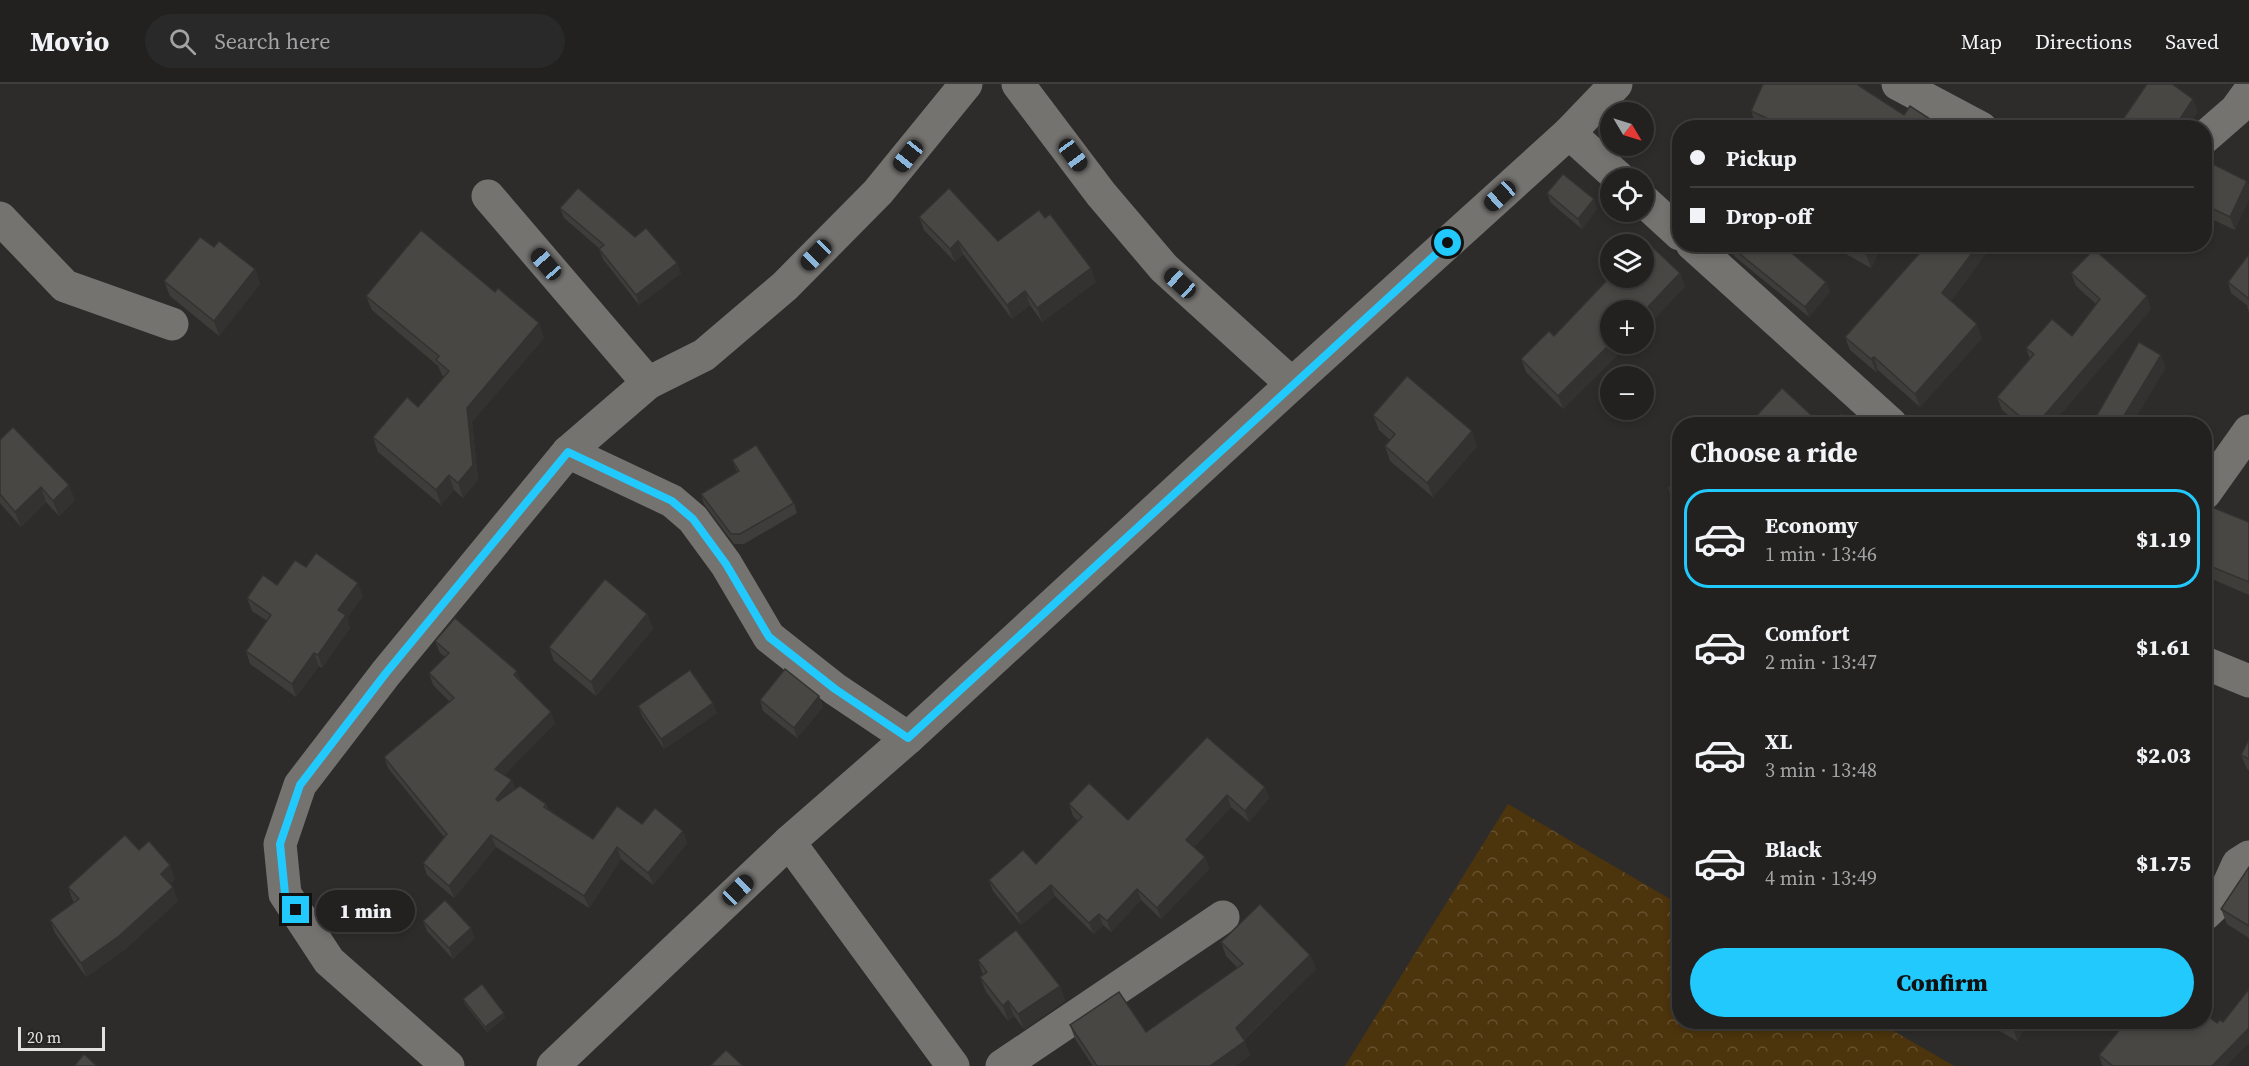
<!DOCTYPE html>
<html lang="en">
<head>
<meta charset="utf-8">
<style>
	body { margin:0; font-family:"Source Serif 4",serif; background:#2a2929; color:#f1f3f6; height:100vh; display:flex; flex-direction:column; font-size:22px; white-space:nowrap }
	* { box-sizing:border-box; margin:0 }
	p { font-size:20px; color:#a2a3a5 }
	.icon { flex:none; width:33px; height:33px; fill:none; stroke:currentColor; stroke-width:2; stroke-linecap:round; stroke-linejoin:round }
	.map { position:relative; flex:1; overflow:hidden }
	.details { position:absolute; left:1672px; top:333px; width:540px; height:612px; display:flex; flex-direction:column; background:#222120; border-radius:24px; box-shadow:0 3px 9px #0003,0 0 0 2px #3f3e3e }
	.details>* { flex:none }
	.guide { position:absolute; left:1672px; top:36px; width:540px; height:132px; border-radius:24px; box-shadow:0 3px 9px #0003,0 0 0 2px #3f3e3e; display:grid; align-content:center; height:132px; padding:0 18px; background:#222120 }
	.needle { width:39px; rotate:128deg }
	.controls { position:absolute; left:1600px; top:18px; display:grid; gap:12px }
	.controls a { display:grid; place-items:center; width:54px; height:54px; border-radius:50%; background:#222120; box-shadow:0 3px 9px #0003,0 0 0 2px #3f3e3e; font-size:30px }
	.scale { position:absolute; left:18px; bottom:15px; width:87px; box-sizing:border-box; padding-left:6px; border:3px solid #e3e2e0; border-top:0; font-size:16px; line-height:21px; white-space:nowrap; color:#e3e2e0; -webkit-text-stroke:4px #252320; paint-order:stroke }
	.end { position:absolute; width:27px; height:27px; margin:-14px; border:8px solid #22c9fd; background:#111; box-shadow:0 0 0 3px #111 }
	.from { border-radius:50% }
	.bubble { position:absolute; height:42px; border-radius:21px; background:#222120; box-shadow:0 3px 9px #0003,0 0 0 2px #3f3e3e; font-size:20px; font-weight:800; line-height:42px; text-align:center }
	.car { position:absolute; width:18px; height:36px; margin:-18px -9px; border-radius:8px; box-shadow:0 0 4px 2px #0007; background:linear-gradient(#222 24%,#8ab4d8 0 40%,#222 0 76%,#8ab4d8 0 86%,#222 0) }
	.guide b { display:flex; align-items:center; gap:21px; height:57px; font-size:22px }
	.guide b+b { border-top:2px solid #3f3e3e }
	.guide i { width:15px; height:15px; background:#f1f3f6 }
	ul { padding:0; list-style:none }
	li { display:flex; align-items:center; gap:18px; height:99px; margin:0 12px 9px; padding:0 6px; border:3px solid transparent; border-radius:24px }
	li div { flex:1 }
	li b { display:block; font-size:22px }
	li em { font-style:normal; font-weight:800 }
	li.selected { border-color:#22c9fd }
	li>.icon { width:54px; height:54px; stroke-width:1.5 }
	h2 { padding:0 18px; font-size:27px; line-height:72px }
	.primary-button { display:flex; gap:12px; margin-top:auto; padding:12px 18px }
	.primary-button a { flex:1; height:69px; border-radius:36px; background:#22c9fd; color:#111; font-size:24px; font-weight:800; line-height:69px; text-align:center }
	header { display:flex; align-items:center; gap:36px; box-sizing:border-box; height:84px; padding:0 30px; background:#222120; border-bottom:2px solid #3f3e3e }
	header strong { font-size:28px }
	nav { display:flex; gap:33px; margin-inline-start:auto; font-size:21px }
	.search { width:420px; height:54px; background:#2a2929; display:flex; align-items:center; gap:15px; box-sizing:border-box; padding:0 21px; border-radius:33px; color:#a2a3a5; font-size:22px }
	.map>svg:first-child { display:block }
	.forest { fill:url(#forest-crowns) }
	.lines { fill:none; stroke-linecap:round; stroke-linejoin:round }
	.minor { stroke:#757370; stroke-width:33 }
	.tertiary { stroke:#757370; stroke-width:33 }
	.wall { fill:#3f3d3a }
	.shaded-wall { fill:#333230 }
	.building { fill:#494744; stroke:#333230; stroke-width:1.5 }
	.route { stroke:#22c9fd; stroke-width:8 }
</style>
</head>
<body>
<header>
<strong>Movio</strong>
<div class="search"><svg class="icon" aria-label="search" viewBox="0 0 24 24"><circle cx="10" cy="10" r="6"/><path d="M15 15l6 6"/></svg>Search here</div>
<nav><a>Map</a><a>Directions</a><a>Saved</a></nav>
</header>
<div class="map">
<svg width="2249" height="982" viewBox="0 0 2249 982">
	<defs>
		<pattern id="forest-crowns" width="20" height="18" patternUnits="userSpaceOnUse" patternTransform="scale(1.5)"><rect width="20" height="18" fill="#4c340c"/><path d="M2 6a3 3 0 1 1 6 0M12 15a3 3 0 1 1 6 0" fill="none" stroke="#66512f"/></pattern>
	</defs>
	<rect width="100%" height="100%" fill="#2e2c2a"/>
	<path class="forest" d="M1508 720 1680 821V938H1878L1954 982H1345Z"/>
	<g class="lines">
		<g class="minor">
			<path d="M1018 0 1101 110 1164 184 1292 300"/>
			<path d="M1898 0 1981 44"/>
			<path d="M1569 49 1619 94"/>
			<path d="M2205 53 2236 26 2249 8"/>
			<path d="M488 112 648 299"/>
			<path d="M1644 117 1680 150"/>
			<path d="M0 134 65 202 172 240"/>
			<path d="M1692 160 1891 340"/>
			<path d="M568 368 672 417 693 435 726 480 769 553 835 605 908 654"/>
			<path d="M2205 409 2249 347"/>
			<path d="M2205 579 2249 597"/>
			<path d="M789 758 953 982"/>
			<path d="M2205 830 2223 813 2238 780 2249 773"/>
			<path d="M448 982 329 877 285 810 280 760 300 701 386 589 568 368 648 299 704 271 785 202 878 108 966 0"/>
			<path d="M1002 982 1223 833"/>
		</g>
		<path class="tertiary" d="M553 982 789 758 908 654 1292 300 1569 49 1616 0"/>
	</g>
	<g class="wall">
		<path d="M1861 3 1904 31 1944 44H1764L1756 40 1751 27Z"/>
		<path d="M2205 76 2247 97 2235 146 2205 132Z"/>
		<path d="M1547 109 1597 125 1582 145 1551 119Z"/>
		<path d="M560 124 635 153 677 179 681 189 639 221 603 175 599 165H600L564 134Z"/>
		<path d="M919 133 998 157 1045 134 1096 198 1042 238 1030 221 1012 235 963 170 955 178 924 146Z"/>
		<path d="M1828 160H1883L1871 184Z"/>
		<path d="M1910 160H1993L1951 217 1982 254 1920 323 1878 286 1876 288 1850 266 1845 253 1921 168Z"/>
		<path d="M1730 162 1826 198 1830 208 1809 233 1734 172Z"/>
		<path d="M214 163 255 185 260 200 219 252 170 212 164 197Z"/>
		<path d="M2249 170V228L2247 223 2248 222 2231 209 2228 198Z"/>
		<path d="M1680 189 1685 203 1644 226 1611 260H1631L1620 271 1619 269 1563 325 1526 288 1521 275 1554 252Z"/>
		<path d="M2071 189 2151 225 2052 340H2019L2002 326 1997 313 2030 275 2026 264 2072 252 2096 220 2076 202Z"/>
		<path d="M366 212 544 254 472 338 478 396 463 414 454 406 441 421 378 368 373 353 418 323 444 293 442 291 438 282 372 226Z"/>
		<path d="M1373 331 1477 362 1433 413 1390 377 1385 362 1390 356 1379 346Z"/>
		<path d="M0 356 75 416 59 432 46 418 21 443 0 419Z"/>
		<path d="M732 376 794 419 797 429 744 460H734L704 420 701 410 737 388Z"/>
		<path d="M1680 393V425L1673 417 1668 404Z"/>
		<path d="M2205 431 2249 438V511L2205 492Z"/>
		<path d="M306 483 363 512 347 534 350 544 322 584 319 582 296 613 250 580 246 567 267 537 252 527 247 514 277 501Z"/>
		<path d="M647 530 653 545 596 612 554 577 549 563Z"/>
		<path d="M435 557 521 598 555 639 504 691 512 696 515 705 546 720 548 725 593 755 642 740 683 747 687 759 653 801 621 775 589 824 496 763 454 814 427 791 423 779 444 753 388 684 384 673 450 618 433 601 429 589 445 573 440 569Z"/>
		<path d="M819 612 823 623 797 654 763 627 760 616Z"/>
		<path d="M638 622 717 629 664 665 642 632Z"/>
		<path d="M1207 653 1265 703 1269 714 1249 738 1231 723 1194 763 1205 773 1209 785 1161 835 1141 816 1111 848 1103 841 1094 850 1055 812 1021 841 993 807 989 796 1036 780 1078 737 1073 732 1069 720 1128 736Z"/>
		<path d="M2249 655V686L2247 685 2241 671Z"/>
		<path d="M139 766 175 795 170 800 178 817 124 866 86 893 55 849 50 836 74 819 73 817 68 803Z"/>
		<path d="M2249 783V854L2227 840 2221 825Z"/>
		<path d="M423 837 475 854 453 875 427 847Z"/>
		<path d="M1221 858 1310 871 1316 885 1244 956 1250 971 1235 982H1093L1075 955 1070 941 1146 948 1238 884 1226 872Z"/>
		<path d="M978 876 1060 902 1065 917 1024 945 1014 932 1008 937 986 908 980 893 983 891Z"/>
		<path d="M463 915 505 934 487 948 465 920Z"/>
		<path d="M1984 938H2029L2017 957Z"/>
		<path d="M2223 938 2249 958 2226 982H2104L2102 981 2099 971 2217 939Z"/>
	</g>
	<g class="shaded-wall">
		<path d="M2193 15 2198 28 2187 44H2174Z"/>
		<path d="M2247 97 2249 101V116L2235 146 2230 133Z"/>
		<path d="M1594 115 1597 125 1582 145 1578 135Z"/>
		<path d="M958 157 963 170 955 178 950 165Z"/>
		<path d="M1871 160H1883L1871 184 1866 170Z"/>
		<path d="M1979 160H1993L1947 223 1942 209Z"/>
		<path d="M677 179 681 189 639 221 636 211Z"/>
		<path d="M1091 184 1096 198 1042 238 1037 224Z"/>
		<path d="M255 185 260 200 219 252 214 237Z"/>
		<path d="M1680 189 1685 203 1644 246V227Z"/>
		<path d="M1826 198 1830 208 1809 233 1805 223Z"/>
		<path d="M1025 207 1030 221 1012 235 1007 221Z"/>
		<path d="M2147 212 2151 225 2052 340H2037Z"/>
		<path d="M539 239 544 254 472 338 478 396 463 414 458 399 467 324Z"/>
		<path d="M1977 240 1982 254 1920 323 1915 310Z"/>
		<path d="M1611 259V260H1615L1619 269 1563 325 1558 312Z"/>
		<path d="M1616 260H1631L1620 271Z"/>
		<path d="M2161 271 2166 284 2132 340H2119Z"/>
		<path d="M1874 273 1878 286 1876 288 1871 275Z"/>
		<path d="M1472 347 1477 362 1433 413 1427 399Z"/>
		<path d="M449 391 454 406 441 421 436 406Z"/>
		<path d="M69 401 75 416 59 432 53 417Z"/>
		<path d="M41 403 46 418 21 443 15 428Z"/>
		<path d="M358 499 363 512 347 534 350 544 322 584 318 571 338 526Z"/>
		<path d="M647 530 653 545 596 612 591 598Z"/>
		<path d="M314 569 319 582 296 613 292 600Z"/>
		<path d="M517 587 522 599 514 591Z"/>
		<path d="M819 612 823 623 797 654 794 644Z"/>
		<path d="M713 619 717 629 664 665 661 655Z"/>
		<path d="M551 628 555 639 499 697 495 685Z"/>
		<path d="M512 696 516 708 500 727 496 715Z"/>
		<path d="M1265 703 1269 714 1249 738 1245 727Z"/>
		<path d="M1227 711 1231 723 1190 768 1186 756Z"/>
		<path d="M683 747 687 759 653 801 648 789Z"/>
		<path d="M491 751 496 763 454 814 449 802Z"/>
		<path d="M617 763 621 775 589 824 584 812Z"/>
		<path d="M1205 773 1209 785 1161 835 1157 824Z"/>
		<path d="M170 781 175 795 166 804 161 790Z"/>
		<path d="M1051 801 1055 812 1021 841 1017 830Z"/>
		<path d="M173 803 178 817 124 866 86 893 81 879Z"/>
		<path d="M1137 805 1141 816 1111 848 1107 837Z"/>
		<path d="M1099 830 1103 841 1094 850 1089 839Z"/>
		<path d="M471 844 475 854 453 875 449 864Z"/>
		<path d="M1310 871 1316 885 1241 958 1236 944Z"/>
		<path d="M1060 902 1065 917 1024 945 1018 930Z"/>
		<path d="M1008 917 1014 932 1008 937 1003 922Z"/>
		<path d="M504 929 505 934 487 948 485 943Z"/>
		<path d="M2019 938H2029L2017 957 2014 946Z"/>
		<path d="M2249 944V958L2226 982H2212Z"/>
		<path d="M1245 957 1250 971 1235 982H1210Z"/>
	</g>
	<g class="building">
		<path d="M1763 0H1858V1L1904 31 1910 22 1944 44H1789L1751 27Z"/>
		<path d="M2147 0H2172L2193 15 2174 44H2117Z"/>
		<path d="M2205 76 2247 97 2230 133 2205 121Z"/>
		<path d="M1563 90 1594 115 1578 135 1547 109Z"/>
		<path d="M578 104 635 153 646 144 677 179 636 211 599 165 604 161 560 124Z"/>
		<path d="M949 104 998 157 1039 126 1045 134 1050 130 1091 184 1037 224 1025 207 1007 221 958 157 950 165 919 133Z"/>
		<path d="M421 146 495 208 498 204 539 239 467 324 473 381 458 399 449 391 436 406 373 353 407 313 418 323 449 287 436 276 439 272 366 212Z"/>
		<path d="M200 153 214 163 219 157 255 185 214 237 164 197Z"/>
		<path d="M1645 156 1680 189 1644 227V226H1611V259L1558 312 1521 275 1549 247 1554 252 1611 192V194H1644V160H1640Z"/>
		<path d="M1731 160H1781L1826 198 1805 223 1730 162Z"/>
		<path d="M1848 160H1871L1866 170Z"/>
		<path d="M1924 160H1979L1942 209 1977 240 1915 310 1874 273 1871 275 1845 253 1926 162Z"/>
		<path d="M2094 165 2147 212 2037 340H2029L1997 313 2034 270 2026 264 2052 235 2072 252 2100 215 2071 189Z"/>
		<path d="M2249 170V215L2228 198Z"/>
		<path d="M2139 258 2161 271 2119 340H2092Z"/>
		<path d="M1407 292 1472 347 1427 399 1385 362 1395 350 1373 331Z"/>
		<path d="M1782 304 1821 340H1749Z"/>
		<path d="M1841 330 1852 340H1832Z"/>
		<path d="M13 343 69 401 53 417 41 403 15 428 0 410V356Z"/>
		<path d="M756 361 794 419 740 450H731L701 410 739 387 732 376Z"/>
		<path d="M1680 393V417L1668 404Z"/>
		<path d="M2209 422 2249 438V498L2205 480V431Z"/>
		<path d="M316 469 358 499 338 526 346 531 318 571 314 569 292 600 246 567 271 531 247 514 263 491 277 501 295 476 306 483Z"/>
		<path d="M605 495 647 530 591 598 549 563Z"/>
		<path d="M455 534 517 587 514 591 551 628 495 685 512 696 496 715 498 717 520 702 546 720 544 723 593 755 617 722 642 740 655 724 683 747 648 789 617 763 584 812 491 751 449 802 423 779 447 750 384 673 454 614 429 589 449 569 435 557Z"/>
		<path d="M785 585 819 612 794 644 760 616Z"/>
		<path d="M690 586 713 619 661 655 638 622Z"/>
		<path d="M1207 653 1265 703 1245 727 1227 711 1186 756 1205 773 1157 824 1137 805 1107 837 1099 830 1089 839 1051 801 1017 830 989 796 1023 766 1036 780 1082 733 1069 720 1089 699 1128 736Z"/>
		<path d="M2249 655V675L2241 671Z"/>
		<path d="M125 751 139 766 149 757 170 781 161 790 173 803 119 852 81 879 50 836 79 815 68 803Z"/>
		<path d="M2249 783V842L2221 825Z"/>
		<path d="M445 816 471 844 449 864 423 837Z"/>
		<path d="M1260 820 1310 871 1236 944 1245 957 1210 982H1097L1070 941 1119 908 1146 948 1243 880 1221 858Z"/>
		<path d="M1016 846 1060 902 1018 930 1008 917 1003 922 980 893 987 888 978 876Z"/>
		<path d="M482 900 504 929 485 943 463 915Z"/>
		<path d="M2249 905V944L2212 982H2113L2099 971 2126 938H2205V930L2217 939 2220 936 2223 938Z"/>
		<path d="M1998 938H2019L2014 946Z"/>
		<path d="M726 966 743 982H710Z"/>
		<path d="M84 970 97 982H74Z"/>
	</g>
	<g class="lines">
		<path class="route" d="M296 826 285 810 280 760 300 701 386 589 568 368 672 417 693 435 726 480 769 553 835 605 908 654 1448 159"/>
	</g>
</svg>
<div class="controls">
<a><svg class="needle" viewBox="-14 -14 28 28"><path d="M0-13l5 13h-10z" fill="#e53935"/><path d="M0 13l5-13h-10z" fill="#a2a3a5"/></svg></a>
<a><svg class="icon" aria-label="locate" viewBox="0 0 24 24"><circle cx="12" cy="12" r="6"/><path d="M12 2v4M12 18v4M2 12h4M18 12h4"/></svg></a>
<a><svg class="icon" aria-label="layers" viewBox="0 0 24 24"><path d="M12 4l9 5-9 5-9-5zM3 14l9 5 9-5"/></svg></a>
<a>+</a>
<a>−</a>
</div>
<div class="scale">20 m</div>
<i class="end from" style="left:1448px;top:159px"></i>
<i class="end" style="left:296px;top:826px"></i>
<div class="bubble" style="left:316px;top:806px;width:99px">1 min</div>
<i class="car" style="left:1073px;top:71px;rotate:144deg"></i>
<i class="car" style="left:908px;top:72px;rotate:219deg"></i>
<i class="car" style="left:1500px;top:112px;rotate:228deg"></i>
<i class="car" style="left:816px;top:171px;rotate:225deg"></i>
<i class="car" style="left:546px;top:180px;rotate:319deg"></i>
<i class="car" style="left:1180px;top:199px;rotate:312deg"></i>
<i class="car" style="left:738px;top:806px;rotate:46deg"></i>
<div class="guide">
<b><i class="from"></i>Pickup</b>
<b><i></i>Drop-off</b>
</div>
<section class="details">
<h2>Choose a ride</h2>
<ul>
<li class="selected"><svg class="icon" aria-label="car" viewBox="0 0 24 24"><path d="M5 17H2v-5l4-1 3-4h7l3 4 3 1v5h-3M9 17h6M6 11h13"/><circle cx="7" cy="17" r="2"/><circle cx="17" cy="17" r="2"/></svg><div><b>Economy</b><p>1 min · 13:46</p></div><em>$1.19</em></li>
<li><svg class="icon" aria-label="car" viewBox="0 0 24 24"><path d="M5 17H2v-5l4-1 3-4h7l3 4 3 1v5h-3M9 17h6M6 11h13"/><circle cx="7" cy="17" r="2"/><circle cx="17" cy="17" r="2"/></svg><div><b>Comfort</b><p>2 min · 13:47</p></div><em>$1.61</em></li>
<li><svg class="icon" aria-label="car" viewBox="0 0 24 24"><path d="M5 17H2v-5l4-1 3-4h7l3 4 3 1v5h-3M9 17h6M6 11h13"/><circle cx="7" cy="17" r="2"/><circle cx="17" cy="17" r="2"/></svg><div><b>XL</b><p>3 min · 13:48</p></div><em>$2.03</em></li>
<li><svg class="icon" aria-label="car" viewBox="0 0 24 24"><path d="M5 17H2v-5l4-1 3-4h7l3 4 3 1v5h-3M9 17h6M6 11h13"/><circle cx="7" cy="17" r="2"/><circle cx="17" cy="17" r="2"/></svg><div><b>Black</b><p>4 min · 13:49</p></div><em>$1.75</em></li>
</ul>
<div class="primary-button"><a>Confirm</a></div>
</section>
</div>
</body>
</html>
